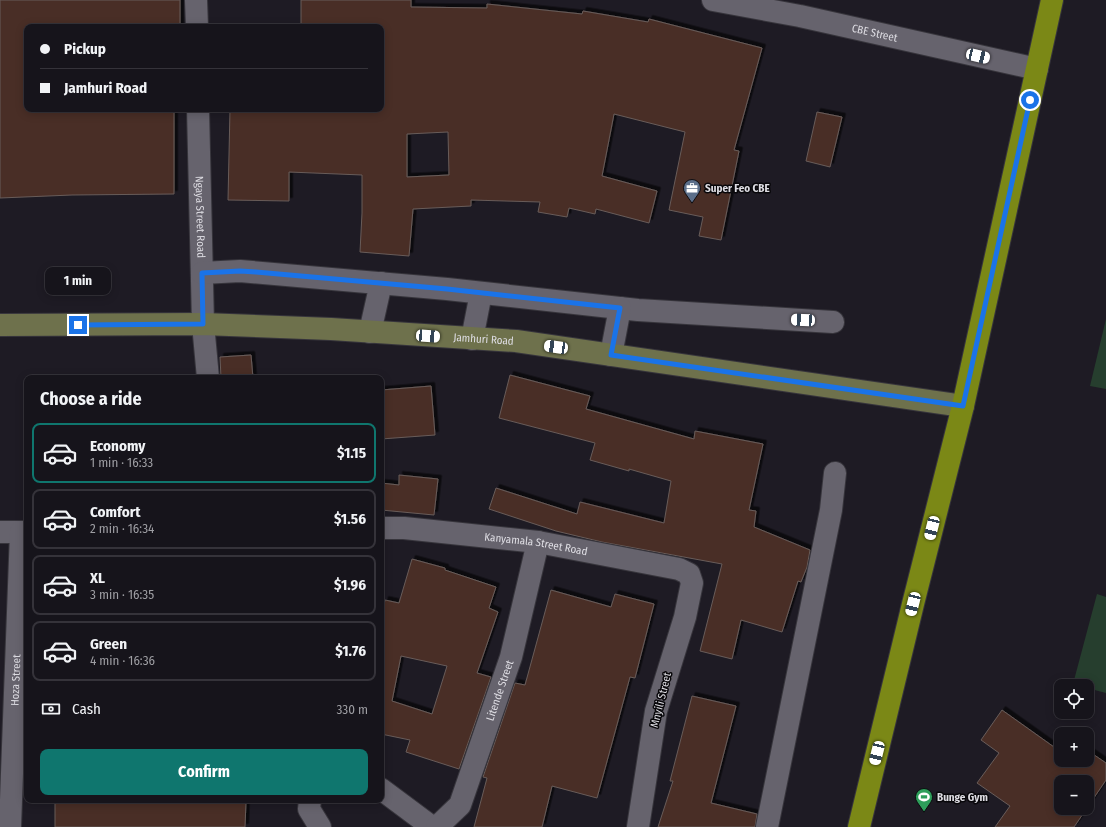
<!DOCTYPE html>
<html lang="en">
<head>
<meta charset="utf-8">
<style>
	body { margin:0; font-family:"Fira Sans Condensed",sans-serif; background:#232128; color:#f1f3f6; height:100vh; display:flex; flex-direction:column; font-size:15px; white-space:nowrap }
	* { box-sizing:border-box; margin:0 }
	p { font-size:13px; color:#9e9ea3 }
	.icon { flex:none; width:22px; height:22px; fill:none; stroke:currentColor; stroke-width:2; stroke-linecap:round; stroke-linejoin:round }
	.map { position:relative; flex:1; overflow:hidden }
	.sheet { position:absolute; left:24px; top:375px; width:360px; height:428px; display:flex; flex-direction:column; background:#16141b; border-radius:8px; box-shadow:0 2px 10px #0003,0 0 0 1px #35333a }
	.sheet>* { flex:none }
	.hud { position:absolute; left:24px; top:24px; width:360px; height:88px; border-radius:8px; box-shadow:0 2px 10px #0003,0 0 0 1px #35333a; display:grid; align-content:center; height:88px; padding:0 16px; background:#16141b }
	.buttons { position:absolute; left:1054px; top:679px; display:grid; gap:8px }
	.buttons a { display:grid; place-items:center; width:40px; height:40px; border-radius:8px; background:#16141b; box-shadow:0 2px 10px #0003,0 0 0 1px #35333a; font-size:20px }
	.end { position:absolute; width:18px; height:18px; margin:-9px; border:5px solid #1a73e8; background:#fff; box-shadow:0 0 0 2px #fff }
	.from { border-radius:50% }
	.bubble { position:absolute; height:28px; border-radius:8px; background:#16141b; box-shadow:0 2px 10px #0003,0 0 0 1px #35333a; font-size:13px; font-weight:700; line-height:28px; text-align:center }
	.car { position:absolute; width:12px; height:24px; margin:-12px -6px; border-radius:5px; box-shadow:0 0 3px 1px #0007; background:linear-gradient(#fff 24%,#345 0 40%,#fff 0 76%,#345 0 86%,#fff 0) }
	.hud b { display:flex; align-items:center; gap:14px; height:38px; font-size:15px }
	.hud b+b { border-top:1px solid #35333a }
	.hud i { width:10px; height:10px; background:#f1f3f6 }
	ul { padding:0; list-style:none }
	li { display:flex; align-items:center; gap:12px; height:60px; margin:0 8px 6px; padding:0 8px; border:2px solid #35333a; border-radius:8px }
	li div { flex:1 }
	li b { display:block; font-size:15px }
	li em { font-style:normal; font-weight:700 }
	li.active { border-color:#0f766e }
	li>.icon { width:36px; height:36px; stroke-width:1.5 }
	h2 { padding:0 16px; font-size:18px; line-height:48px }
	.pay { display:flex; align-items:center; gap:10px; height:44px; padding:0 16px; font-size:15px }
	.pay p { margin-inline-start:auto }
	.primary-button { display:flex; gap:8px; margin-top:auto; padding:8px 16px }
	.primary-button a { flex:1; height:46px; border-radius:8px; background:#0f766e; color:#fff; font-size:16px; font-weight:700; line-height:46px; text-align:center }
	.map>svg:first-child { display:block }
	.green { fill:#263e2e }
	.building { fill:#4a2e27; stroke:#685c59; fill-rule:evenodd; filter:url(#shadow) }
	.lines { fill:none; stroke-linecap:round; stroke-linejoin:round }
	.minor-casing { stroke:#37353c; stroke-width:24 }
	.secondary-casing { stroke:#37353c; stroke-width:24 }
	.trunk-casing { stroke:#37353c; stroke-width:24 }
	.minor { stroke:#66636d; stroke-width:22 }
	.secondary { stroke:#6e714c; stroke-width:22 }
	.trunk { stroke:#7b8816; stroke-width:22 }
	.route { stroke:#1a73e8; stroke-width:5 }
	.labels { text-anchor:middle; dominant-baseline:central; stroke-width:3; stroke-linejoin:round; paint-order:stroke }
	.street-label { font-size:11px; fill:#dedde3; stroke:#08070a }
	.poi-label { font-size:11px; font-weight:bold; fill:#dedde3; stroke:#08070a; text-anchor:start }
</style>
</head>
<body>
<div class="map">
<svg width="1106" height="827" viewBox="0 0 1106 827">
	<defs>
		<filter id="shadow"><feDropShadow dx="3.5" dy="-3.5" stdDeviation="0" flood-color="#0009"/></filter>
	</defs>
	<rect width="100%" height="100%" fill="#1e1b24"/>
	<g class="green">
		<path d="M1106 319V389L1090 386Z"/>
		<path d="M1097 594 1106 597V693L1087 688V686L1073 684Z"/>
	</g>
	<g class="building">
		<path d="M0 0H180V27H27V109H174V194L72 195 0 198Z"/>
		<path d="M301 0H411V7L487 8V4L582 14 583 11 648 22 649 19 762 48 734 150 739 151 721 240 699 236 703 217 669 210 685 132 614 114 602 176 657 191 649 223 596 209 595 214 569 208 567 217 538 212 540 202 471 200V206L413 209 409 256 360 252 362 213V175L289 172V201L228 200 230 109H381V27H301ZM448 132 449 175 407 177V134Z"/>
		<path d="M817 112 842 117 830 167 806 161Z"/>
		<path d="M251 355 253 378H221L220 357Z"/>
		<path d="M510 375 590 396 586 409 694 439 695 431 763 444 749 510 756 511 754 527 810 550 807 567 801 582 798 581 782 632 741 620 732 659 700 651 722 564 602 542 556 531 489 509 496 488 577 514 580 502 664 523 671 481 629 469V471L590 460 595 443 499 418Z"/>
		<path d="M431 386 435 435 381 439V390Z"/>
		<path d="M399 475 438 479 434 515 381 510V483L399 485Z"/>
		<path d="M412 559 445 568V570L496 587 489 608 498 612 477 673 491 677 459 769 406 752 410 740 381 734V620L385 600 399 603ZM401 656 447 666 432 714 392 701Z"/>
		<path d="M551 590 611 607 615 594 654 604 635 678 630 677 597 798 552 786 542 827H474L487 778 483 777 515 683 525 685Z"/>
		<path d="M692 696 736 706 711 803 757 814 755 827H658L673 781H670Z"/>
		<path d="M1002 710 1061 752V760H1087V750L1106 763V780L1087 808V782H1061V808H1087L1074 827H995L1010 806 977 783 999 753 981 740Z"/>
		<path d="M94 800 246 801 245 827H55V801Z"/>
	</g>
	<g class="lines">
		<defs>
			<g id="minor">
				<path d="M196 0 197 27"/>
				<path id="s1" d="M713 0 800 16 1037 69"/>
				<path id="s2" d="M198 109 203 324 208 378"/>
				<path d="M202 273 240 271 447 289 638 310 833 322"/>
				<path d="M370 332 381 283"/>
				<path d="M472 339 481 293"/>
				<path d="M611 355 620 308"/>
				<path id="s3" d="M381 528H404L538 542 679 569 689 574 692 583 685 617 656 711 638 827"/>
				<path d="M0 532H27"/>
				<path d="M381 789 432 827"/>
				<path d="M310 800 309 809 320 827"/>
				<path id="s4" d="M10 827 21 532"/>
				<path id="s5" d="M437 827 460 805 511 657 538 542"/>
				<path d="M767 827 831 510 835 473"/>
			</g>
			<g id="secondary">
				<path id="s6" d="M0 325 203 324 331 329 516 341 963 406"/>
			</g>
			<path id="trunk" d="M859 827 913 604 963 406 1052 0"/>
		</defs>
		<use href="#minor" class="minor-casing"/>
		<use href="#secondary" class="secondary-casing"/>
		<use href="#trunk" class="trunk-casing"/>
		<use href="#minor" class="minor"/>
		<use href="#secondary" class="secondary"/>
		<use href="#trunk" class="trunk"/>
	</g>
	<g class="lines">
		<path class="route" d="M78 325 203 324 202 273 240 271 256 272 447 289 620 308 611 355 963 406 1030 100"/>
	</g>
	<defs>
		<symbol id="office-pin" viewBox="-11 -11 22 30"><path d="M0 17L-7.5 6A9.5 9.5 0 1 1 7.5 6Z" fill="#5c6f8a" stroke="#08070a"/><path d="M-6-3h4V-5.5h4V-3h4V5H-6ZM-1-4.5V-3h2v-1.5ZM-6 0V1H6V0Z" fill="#fff"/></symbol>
		<symbol id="stadium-pin" viewBox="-11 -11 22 30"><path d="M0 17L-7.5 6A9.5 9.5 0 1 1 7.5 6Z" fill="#2e9e5b" stroke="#08070a"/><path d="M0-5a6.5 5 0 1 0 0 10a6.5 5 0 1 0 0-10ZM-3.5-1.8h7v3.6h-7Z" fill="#fff"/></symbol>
	</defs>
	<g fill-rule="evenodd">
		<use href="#office-pin" x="682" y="178" width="20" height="27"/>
		<use href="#stadium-pin" x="914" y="787" width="20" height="27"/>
	</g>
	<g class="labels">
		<g class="street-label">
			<text stroke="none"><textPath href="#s1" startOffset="165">CBE Street</textPath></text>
			<text stroke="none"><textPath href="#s2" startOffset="108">Ngaya Street Road</textPath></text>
			<text stroke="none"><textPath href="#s6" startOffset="484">Jamhuri Road</textPath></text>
			<text stroke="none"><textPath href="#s3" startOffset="156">Kanyamala Street Road</textPath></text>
			<text stroke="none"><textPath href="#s4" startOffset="147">Hoza Street</textPath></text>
			<text stroke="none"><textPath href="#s5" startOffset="153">Litende Street</textPath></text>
			<text transform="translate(661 700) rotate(-76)">Mnyili Street</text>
		</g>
		<g class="poi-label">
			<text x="705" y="188">Super Feo CBE</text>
			<text x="937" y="797">Bunge Gym</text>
		</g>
	</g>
</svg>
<div class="buttons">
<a><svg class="icon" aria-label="locate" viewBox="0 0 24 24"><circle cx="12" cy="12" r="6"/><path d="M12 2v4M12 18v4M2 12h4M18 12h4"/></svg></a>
<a>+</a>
<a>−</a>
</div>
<i class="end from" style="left:1030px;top:100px"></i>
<i class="end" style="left:78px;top:325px"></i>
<div class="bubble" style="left:45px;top:267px;width:66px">1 min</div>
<i class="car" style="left:978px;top:56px;rotate:103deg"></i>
<i class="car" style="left:803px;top:320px;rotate:273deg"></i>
<i class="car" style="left:428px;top:336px;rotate:94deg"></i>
<i class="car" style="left:556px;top:347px;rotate:278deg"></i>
<i class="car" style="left:932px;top:528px;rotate:194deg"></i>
<i class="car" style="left:913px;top:604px;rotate:194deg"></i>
<i class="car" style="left:877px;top:753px;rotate:194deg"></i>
<div class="hud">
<b><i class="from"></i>Pickup</b>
<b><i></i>Jamhuri Road</b>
</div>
<section class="sheet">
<h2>Choose a ride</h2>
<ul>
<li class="active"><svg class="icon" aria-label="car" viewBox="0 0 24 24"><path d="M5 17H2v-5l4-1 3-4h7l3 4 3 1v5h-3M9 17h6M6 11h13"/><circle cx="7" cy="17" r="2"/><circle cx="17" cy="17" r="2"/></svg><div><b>Economy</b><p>1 min · 16:33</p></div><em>$1.15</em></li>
<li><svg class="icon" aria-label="car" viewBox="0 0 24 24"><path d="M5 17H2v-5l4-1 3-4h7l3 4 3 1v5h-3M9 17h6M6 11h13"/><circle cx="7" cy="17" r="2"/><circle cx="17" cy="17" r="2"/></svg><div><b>Comfort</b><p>2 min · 16:34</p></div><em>$1.56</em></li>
<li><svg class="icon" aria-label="car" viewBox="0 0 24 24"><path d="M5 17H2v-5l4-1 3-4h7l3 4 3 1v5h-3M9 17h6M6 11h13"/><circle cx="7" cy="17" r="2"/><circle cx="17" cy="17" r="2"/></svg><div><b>XL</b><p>3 min · 16:35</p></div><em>$1.96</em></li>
<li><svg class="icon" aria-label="car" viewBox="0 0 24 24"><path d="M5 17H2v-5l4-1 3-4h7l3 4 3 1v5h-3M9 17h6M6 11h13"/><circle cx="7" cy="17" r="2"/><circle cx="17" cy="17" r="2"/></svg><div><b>Green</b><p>4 min · 16:36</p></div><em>$1.76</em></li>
</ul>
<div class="pay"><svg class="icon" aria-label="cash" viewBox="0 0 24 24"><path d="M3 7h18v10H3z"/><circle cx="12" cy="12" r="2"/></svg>Cash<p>330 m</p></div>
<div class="primary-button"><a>Confirm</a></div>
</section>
</div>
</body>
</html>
